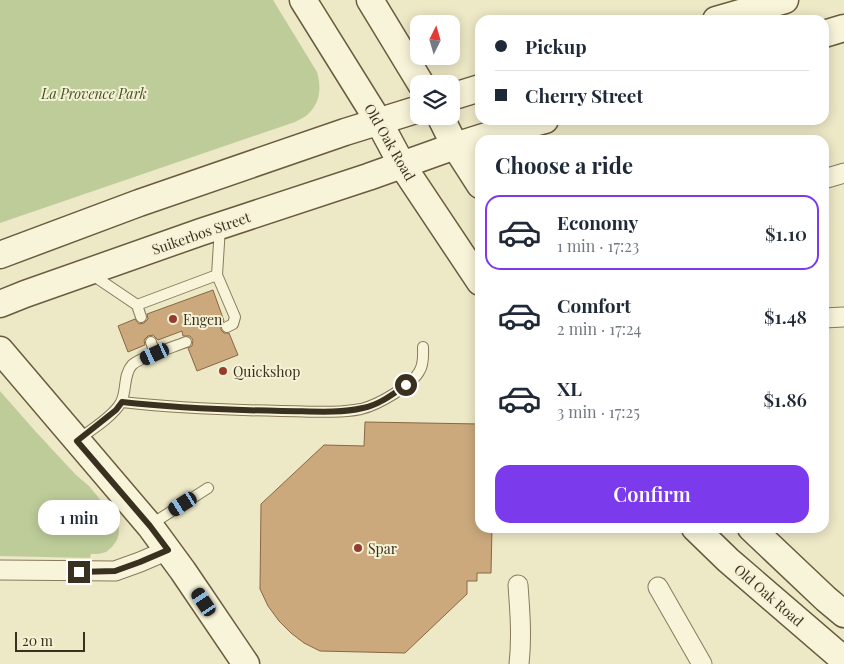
<!DOCTYPE html>
<html lang="en">
<head>
<meta charset="utf-8">
<style>
	body { margin:0; font-family:"Playfair Display",serif; background:#f2f2f3; color:#1f2937; height:100vh; display:flex; flex-direction:column; font-size:19px; white-space:nowrap }
	* { box-sizing:border-box; margin:0 }
	p { font-size:16px; color:#747a83 }
	.icon { flex:none; width:28px; height:28px; fill:none; stroke:currentColor; stroke-width:2; stroke-linecap:round; stroke-linejoin:round }
	.map { position:relative; flex:1; overflow:hidden }
	.drawer { position:absolute; left:475px; top:135px; width:354px; height:398px; display:flex; flex-direction:column; background:#fff; border-radius:15px; box-shadow:0 2px 12px #0003 }
	.drawer>* { flex:none }
	.banner { position:absolute; left:475px; top:15px; width:354px; height:110px; border-radius:15px; box-shadow:0 2px 12px #0003; display:grid; align-content:center; height:110px; padding:0 20px; background:#fff }
	.needle { width:32px; rotate:5deg }
	.controls { position:absolute; left:410px; top:15px; display:grid; gap:10px }
	.controls a { display:grid; place-items:center; width:50px; height:50px; border-radius:10px; background:#fff; box-shadow:0 2px 12px #0003; font-size:25px }
	.scale { position:absolute; left:15px; bottom:12px; width:70px; box-sizing:border-box; padding-left:5px; border:2px solid #39301f; border-top:0; font-size:14px; line-height:18px; white-space:nowrap; color:#39301f; -webkit-text-stroke:4px #f5f1d5; paint-order:stroke }
	.end { position:absolute; width:22px; height:22px; margin:-11px; border:6px solid #39301f; background:#fff; box-shadow:0 0 0 2px #fff }
	.from { border-radius:50% }
	.bubble { position:absolute; height:35px; border-radius:15px; background:#fff; box-shadow:0 2px 12px #0003; font-size:16px; font-weight:600; line-height:35px; text-align:center }
	.car { position:absolute; width:15px; height:30px; margin:-15px -8px; border-radius:6px; box-shadow:0 0 4px 1px #0007; background:linear-gradient(#222 24%,#8ab4d8 0 40%,#222 0 76%,#8ab4d8 0 86%,#222 0) }
	.banner b { display:flex; align-items:center; gap:18px; height:48px; font-size:19px }
	.banner b+b { border-top:1px solid #e0e1e3 }
	.banner i { width:12px; height:12px; background:#1f2937 }
	ul { padding:0; list-style:none }
	li { display:flex; align-items:center; gap:15px; height:75px; margin:0 10px 8px; padding:0 10px; border:2px solid transparent; border-radius:15px }
	li div { flex:1 }
	li b { display:block; font-size:19px }
	li em { font-style:normal; font-weight:600 }
	li.selected { border-color:#7c3aed }
	li>.icon { width:45px; height:45px; stroke-width:1.5 }
	h2 { padding:0 20px; font-size:22px; line-height:60px }
	.button { display:flex; gap:10px; margin-top:auto; padding:10px 20px }
	.button a { flex:1; height:58px; border-radius:15px; background:#7c3aed; color:#fff; font-size:20px; font-weight:600; line-height:58px; text-align:center }
	.map>svg:first-child { display:block }
	.green { fill:#becc9a }
	.building { fill:#cba97d; stroke:#876842 }
	.lines { fill:none; stroke-linecap:round; stroke-linejoin:round }
	.lane-casing { stroke:#887a5c; stroke-width:12 }
	.street-casing { stroke:#887a5c; stroke-width:21 }
	.secondary-casing { stroke:#6a5b3f; stroke-width:29 }
	.lane { stroke:#f8f4d9; stroke-width:10 }
	.street { stroke:#f8f4d9; stroke-width:19 }
	.secondary { stroke:#f8f4d9; stroke-width:26 }
	.route { stroke:#39301f; stroke-width:6 }
	.poi-dot { fill:#963c2d; stroke:#f5f1d5; stroke-width:2 }
	.labels { text-anchor:middle; dominant-baseline:central; stroke-width:4; stroke-linejoin:round; paint-order:stroke }
	.park-label { font-size:14px; font-style:italic; fill:#425526; stroke:#f5f1d5 }
	.street-label { font-size:14px; fill:#39301f; stroke:#f5f1d5 }
	.poi-label { font-size:14px; fill:#39301f; stroke:#f5f1d5; text-anchor:start }
</style>
</head>
<body>
<div class="map">
<svg width="844" height="664" viewBox="0 0 844 664">
	<rect width="100%" height="100%" fill="#ede8c6"/>
	<g class="green">
		<path d="M0 0H273L317 72C321 86 321 102 309 113 306 117 300 119 295 122L0 223Z"/>
		<path d="M0 391 36 432 76 475 89 486 116 519 119 526V533L117 540 112 547 106 552 98 554H91L90 558 0 556Z"/>
	</g>
	<g class="building">
		<path d="M213 290 224 321 221 324V330L224 333H229L238 355 197 371 188 348 192 346 193 340 190 336H183L182 331 158 340 153 335 148 336 144 340 145 345 128 352 118 326 135 319 139 324 144 323 148 319 147 314Z"/>
		<path d="M365 422 480 424V528H492L491 573H477V581H467V594L405 653 320 651 304 643 291 633 279 621 268 606 260 589 261 504 324 445 364 446Z"/>
	</g>
	<g class="lines">
		<defs>
			<g id="lane">
				<path d="M91 274 137 305 217 275 220 227"/>
				<path d="M217 275 235 317 233 324 227 327"/>
				<path d="M137 305 141 317"/>
				<path d="M151 342 155 354"/>
				<path d="M122 402C175 408 228 410 281 411 308 411 335 414 361 409 378 405 413 385 420 370 424 363 423 355 423 347"/>
				<path d="M77 440C90 431 115 415 121 402 127 391 123 375 132 365 140 357 174 347 186 342"/>
				<path d="M150 525 208 488"/>
			</g>
			<g id="street">
				<path d="M824 179 844 173"/>
				<path d="M824 318 844 317"/>
				<path d="M0 570 115 571 140 562 168 550"/>
				<path d="M518 585C520 612 522 638 519 664"/>
				<path d="M658 587 702 664"/>
			</g>
			<g id="secondary">
				<path d="M303 0 379 122 402 165 480 282"/>
				<path d="M370 0 421 84"/>
				<path d="M716 20 785 0"/>
				<path d="M824 34 844 28"/>
				<path d="M451 97 480 88"/>
				<path d="M440 116 455 146 480 185"/>
				<path d="M0 255 139 203 345 132 419 109"/>
				<path d="M0 304 25 294 201 232 368 177 455 146 493 134 545 120"/>
				<path d="M0 350 150 526 183 571 246 664"/>
				<path d="M695 528 728 560 844 660"/>
				<path d="M751 528 826 599 844 614"/>
			</g>
		</defs>
		<use href="#lane" class="lane-casing"/>
		<use href="#street" class="street-casing"/>
		<use href="#secondary" class="secondary-casing"/>
		<use href="#lane" class="lane"/>
		<use href="#street" class="street"/>
		<use href="#secondary" class="secondary"/>
	</g>
	<g class="lines">
		<path class="route" d="M79 572 115 571 140 562 168 550 150 526 77 441 116 410 122 402C175 408 229 410 282 411 309 411 337 414 363 408 379 405 393 394 406 385"/>
	</g>
	<g class="poi-dot">
		<circle cx="173" cy="319" r="5"/>
		<circle cx="223" cy="371" r="5"/>
		<circle cx="358" cy="548" r="5"/>
	</g>
	<g class="labels">
		<g class="park-label">
			<text x="94" y="93">La Provence Park</text>
		</g>
		<g class="street-label">
			<text transform="translate(390 142) rotate(60)">Old Oak Road</text>
			<text transform="translate(201 233) rotate(-19)">Suikerbos Street</text>
			<text transform="translate(769 595) rotate(41)">Old Oak Road</text>
		</g>
		<g class="poi-label">
			<text x="183" y="319">Engen</text>
			<text x="233" y="371">Quickshop</text>
			<text x="368" y="548">Spar</text>
		</g>
	</g>
</svg>
<div class="controls">
<a><svg class="needle" viewBox="-14 -14 28 28"><path d="M0-13l5 13h-10z" fill="#e53935"/><path d="M0 13l5-13h-10z" fill="#747a83"/></svg></a>
<a><svg class="icon" aria-label="layers" viewBox="0 0 24 24"><path d="M12 4l9 5-9 5-9-5zM3 14l9 5 9-5"/></svg></a>
</div>
<div class="scale">20 m</div>
<i class="end from" style="left:406px;top:385px"></i>
<i class="end" style="left:79px;top:572px"></i>
<div class="bubble" style="left:38px;top:500px;width:82px">1 min</div>
<i class="car" style="left:155px;top:354px;rotate:245deg"></i>
<i class="car" style="left:183px;top:504px;rotate:237deg"></i>
<i class="car" style="left:204px;top:602px;rotate:326deg"></i>
<div class="banner">
<b><i class="from"></i>Pickup</b>
<b><i></i>Cherry Street</b>
</div>
<section class="drawer">
<h2>Choose a ride</h2>
<ul>
<li class="selected"><svg class="icon" aria-label="car" viewBox="0 0 24 24"><path d="M5 17H2v-5l4-1 3-4h7l3 4 3 1v5h-3M9 17h6M6 11h13"/><circle cx="7" cy="17" r="2"/><circle cx="17" cy="17" r="2"/></svg><div><b>Economy</b><p>1 min · 17:23</p></div><em>$1.10</em></li>
<li><svg class="icon" aria-label="car" viewBox="0 0 24 24"><path d="M5 17H2v-5l4-1 3-4h7l3 4 3 1v5h-3M9 17h6M6 11h13"/><circle cx="7" cy="17" r="2"/><circle cx="17" cy="17" r="2"/></svg><div><b>Comfort</b><p>2 min · 17:24</p></div><em>$1.48</em></li>
<li><svg class="icon" aria-label="car" viewBox="0 0 24 24"><path d="M5 17H2v-5l4-1 3-4h7l3 4 3 1v5h-3M9 17h6M6 11h13"/><circle cx="7" cy="17" r="2"/><circle cx="17" cy="17" r="2"/></svg><div><b>XL</b><p>3 min · 17:25</p></div><em>$1.86</em></li>
</ul>
<div class="button"><a>Confirm</a></div>
</section>
</div>
</body>
</html>
